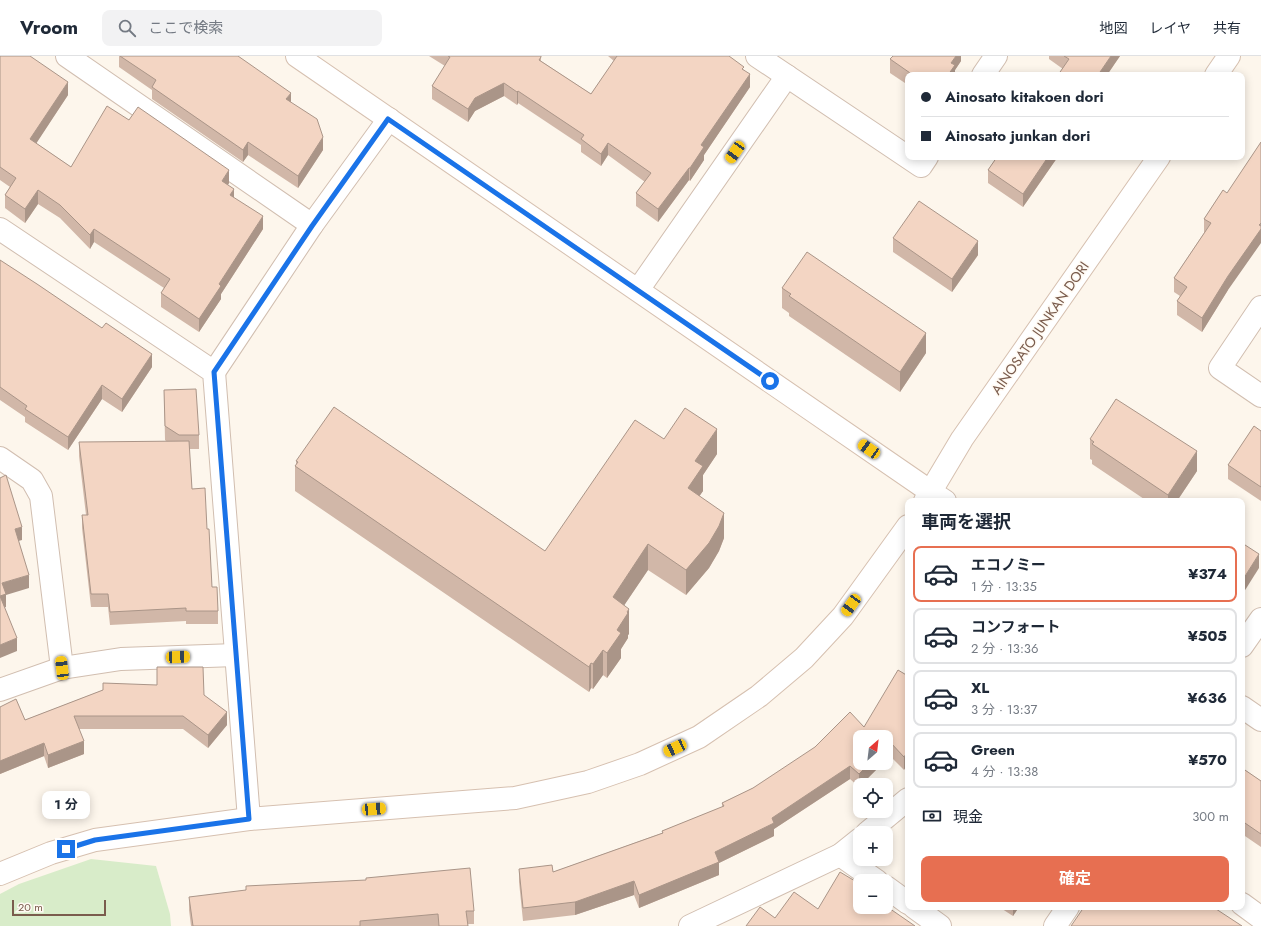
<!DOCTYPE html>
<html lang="ja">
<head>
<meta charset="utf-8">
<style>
	body { margin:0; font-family:Jost,"Noto Sans JP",sans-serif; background:#f2f2f3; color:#1f2937; height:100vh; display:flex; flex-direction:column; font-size:15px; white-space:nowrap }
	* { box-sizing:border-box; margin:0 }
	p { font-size:13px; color:#747a83 }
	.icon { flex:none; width:22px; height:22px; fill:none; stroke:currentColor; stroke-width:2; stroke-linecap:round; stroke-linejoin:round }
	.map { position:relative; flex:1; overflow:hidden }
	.details { position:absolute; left:905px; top:442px; width:340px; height:412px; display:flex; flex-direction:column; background:#fff; border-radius:8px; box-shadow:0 2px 10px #0003 }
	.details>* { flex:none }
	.hud { position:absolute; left:905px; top:16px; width:340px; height:88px; border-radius:8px; box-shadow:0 2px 10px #0003; display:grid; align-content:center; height:88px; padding:0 16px; background:#fff }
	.needle { width:26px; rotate:28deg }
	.controls { position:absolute; left:853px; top:674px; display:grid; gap:8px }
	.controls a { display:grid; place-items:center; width:40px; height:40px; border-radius:8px; background:#fff; box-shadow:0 2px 10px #0003; font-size:20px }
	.scale { position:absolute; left:12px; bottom:10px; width:94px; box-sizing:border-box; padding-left:4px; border:2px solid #7a5c4d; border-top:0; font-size:11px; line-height:14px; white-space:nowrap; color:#7a5c4d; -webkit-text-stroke:3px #fffaf3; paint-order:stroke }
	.end { position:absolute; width:18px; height:18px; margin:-9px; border:5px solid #1a73e8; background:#fff; box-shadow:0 0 0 2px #fff }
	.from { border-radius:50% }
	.bubble { position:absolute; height:28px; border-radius:8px; background:#fff; box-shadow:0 2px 10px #0003; font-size:13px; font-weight:700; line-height:28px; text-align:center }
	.car { position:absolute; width:12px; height:24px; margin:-12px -6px; border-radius:5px; box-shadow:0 0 3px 1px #0007; background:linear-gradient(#f5c518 24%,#345 0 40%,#f5c518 0 76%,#345 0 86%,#f5c518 0) }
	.hud b { display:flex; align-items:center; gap:14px; height:38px; font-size:15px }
	.hud b+b { border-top:1px solid #e0e1e3 }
	.hud i { width:10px; height:10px; background:#1f2937 }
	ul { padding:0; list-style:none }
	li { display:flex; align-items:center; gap:12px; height:56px; margin:0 8px 6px; padding:0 8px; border:2px solid #e0e1e3; border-radius:8px }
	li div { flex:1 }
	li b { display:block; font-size:15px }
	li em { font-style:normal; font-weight:700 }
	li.current { border-color:#e76f51 }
	li>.icon { width:36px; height:36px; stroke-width:1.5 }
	h2 { padding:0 16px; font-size:18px; line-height:48px }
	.pay { display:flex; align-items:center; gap:10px; height:44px; padding:0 16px; font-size:15px }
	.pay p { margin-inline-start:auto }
	.cta { display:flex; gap:8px; margin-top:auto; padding:8px 16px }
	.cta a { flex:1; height:46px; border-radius:8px; background:#e76f51; color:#fff; font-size:16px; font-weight:700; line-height:46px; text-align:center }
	header { display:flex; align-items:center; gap:24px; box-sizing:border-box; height:56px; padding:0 20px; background:#fff; border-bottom:1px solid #e0e1e3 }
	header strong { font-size:19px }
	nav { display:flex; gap:22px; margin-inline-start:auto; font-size:14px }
	.search { width:280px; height:36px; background:#f2f2f3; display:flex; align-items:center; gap:10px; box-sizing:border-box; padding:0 14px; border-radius:8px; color:#747a83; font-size:15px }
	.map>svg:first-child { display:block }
	.green { fill:#d8ecc9 }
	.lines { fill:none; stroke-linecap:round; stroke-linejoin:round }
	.street-casing { stroke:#d1beb0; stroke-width:24 }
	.secondary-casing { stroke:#d6c0b0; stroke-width:24 }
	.street { stroke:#fff; stroke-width:22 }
	.secondary { stroke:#fff; stroke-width:22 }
	.wall { fill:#d1b7a8 }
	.shaded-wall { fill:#aa9588 }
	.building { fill:#f3d5c3; stroke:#aa9588 }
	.route { stroke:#1a73e8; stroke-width:5 }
	.labels { text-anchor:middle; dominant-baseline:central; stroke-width:3; stroke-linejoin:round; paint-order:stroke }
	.street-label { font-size:14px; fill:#7a5c4d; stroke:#fffaf3 }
</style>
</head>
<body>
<header>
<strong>Vroom</strong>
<div class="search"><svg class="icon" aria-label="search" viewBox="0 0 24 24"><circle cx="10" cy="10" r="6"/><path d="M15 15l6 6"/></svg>ここで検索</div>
<nav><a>地図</a><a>レイヤ</a><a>共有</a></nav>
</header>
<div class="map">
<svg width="1261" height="870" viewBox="0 0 1261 870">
	<rect width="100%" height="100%" fill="#fdf6ec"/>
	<path class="green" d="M91 803 156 810 170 858 171 870H0V838L19 828Z"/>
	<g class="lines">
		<defs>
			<g id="street">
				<path d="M67 0 312 169"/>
				<path d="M757 0 921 110 927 101"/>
				<path d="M983 19 996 0"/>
				<path d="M0 173 214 316 249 763"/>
				<path d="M638 234 787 20"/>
				<path d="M1261 251 1220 312 1261 340"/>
				<path d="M214 316 312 169 389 63"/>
				<path d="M0 402 32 424 41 440 62 612"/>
				<path d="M931 436 945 445"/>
				<path d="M1242 590 1261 563"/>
				<path d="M0 634 62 612 121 603 236 599"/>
				<path d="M1242 651 1261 664"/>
				<path d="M867 777 908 743"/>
				<path d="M840 799 877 825"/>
				<path d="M886 831 908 847"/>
				<path d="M1242 848 1261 862"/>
				<path d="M914 851 940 870"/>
				<path d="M690 870 840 799 860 783"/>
				<path d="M1055 870 1068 851"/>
			</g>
			<g id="secondary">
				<path d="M297 0 931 436"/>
				<path d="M1216 19 1229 0"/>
				<path d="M925 445 962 383 1159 101"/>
				<path d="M0 818 51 797 95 784 249 763 515 742 588 726 640 708 699 681 759 640 804 602 843 560 908 470"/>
			</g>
		</defs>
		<use href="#street" class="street-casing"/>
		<use href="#secondary" class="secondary-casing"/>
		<use href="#street" class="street"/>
		<use href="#secondary" class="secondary"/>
	</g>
	<g class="wall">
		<path d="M0 0 68 39 36 87 71 111 229 127 228 129 234 142 263 173 221 238V243L199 276 161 251V237L164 232 94 186 90 193 60 162 38 148 25 167 5 152V139L10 131 0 124Z"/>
		<path d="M119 0H238L291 46 323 94 298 132 248 99 243 106 152 43V34L119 11Z"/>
		<path d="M429 0H541V5L591 38 614 5 608 0H729L744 14 750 31 704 99V104L690 125 689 124 658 166 636 150V137L645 126 608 99 601 110 581 96V89L518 47 517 49 504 40 475 55 468 66 432 43V30L445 10Z"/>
		<path d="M961 0V5L955 14V19H908V29L890 17V3Z"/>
		<path d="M1049 0H1120L1107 19 1063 13 1049 3Z"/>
		<path d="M997 101H1058V102H1057L1023 151 988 127V114Z"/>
		<path d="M1223 134 1228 234 1202 276 1177 259V245L1180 240 1174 236V222L1204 177V163Z"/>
		<path d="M893 182 978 199 952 236 893 196Z"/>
		<path d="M0 204 152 311 122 356 102 343 68 394 25 366V361L0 344Z"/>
		<path d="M782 232 926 297 900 336 789 260V257L782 252Z"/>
		<path d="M164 334 199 379V393H189L192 433 207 473 212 531 218 555V568H186V565L110 569 108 551H91L82 472V459H86L79 400V386H167L165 384Z"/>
		<path d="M1261 375V445L1228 423V409Z"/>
		<path d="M664 383 717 398 703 419V435L699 440 724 482 719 495 709 512 686 539 648 514 624 549 629 578 628 579V582L621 593V602L607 622 603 619 593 633 591 632 589 636 295 435V410L296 409V405L545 495Z"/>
		<path d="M1090 383 1197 415 1177 445H1147L1092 408V404L1090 403Z"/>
		<path d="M908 620 904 714 890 700 886 704V681L883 707 861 729H860L859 731 850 723 774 773V780L719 807V819L639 852 634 839 575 859 523 865 519 826V813L553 816 662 777V775L722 751V747L753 732 864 671Z"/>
		<path d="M103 627 204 639 227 669 208 692 183 673H79L84 698 48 712 44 700 0 718V651L25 664 103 634Z"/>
		<path d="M1242 712 1261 725V791L1242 778Z"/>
		<path d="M189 841 474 855V868H468V870H191L189 854Z"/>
		<path d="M999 851H1019L1013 860Z"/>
	</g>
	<g class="shaded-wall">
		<path d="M956 0H961V5L955 14V19H948L951 7Z"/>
		<path d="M1111 0H1120L1107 19H1098Z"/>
		<path d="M750 18V31L704 99V104L690 125V112L701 89Z"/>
		<path d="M68 26V39L30 97V83Z"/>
		<path d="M504 27V40L475 55 468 66V53L475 42Z"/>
		<path d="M518 35V47L517 49V36Z"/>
		<path d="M291 37V49L286 43Z"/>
		<path d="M323 81V94L298 132V120Z"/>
		<path d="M248 86V99L243 106V94Z"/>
		<path d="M608 87V99L601 110V98Z"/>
		<path d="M1048 101H1057V102L1023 151V138Z"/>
		<path d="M689 112V124L658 166V153Z"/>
		<path d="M229 114V127L222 138V125Z"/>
		<path d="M234 133V147L230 139Z"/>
		<path d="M38 134V148L25 167V153Z"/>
		<path d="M263 160V173L221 238V243L199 276V263L219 228Z"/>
		<path d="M1261 167V187L1228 234 1202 276V262Z"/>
		<path d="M94 173V186L90 193V179Z"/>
		<path d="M978 185V199L952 236V223Z"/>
		<path d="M926 277V297L900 336V316Z"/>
		<path d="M152 298V311L122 356V343Z"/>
		<path d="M102 329V343L68 394V381Z"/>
		<path d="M717 373V398L703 419V435L688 457V432L695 405Z"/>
		<path d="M1197 395V415L1177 445H1168V439Z"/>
		<path d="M724 457V482L719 495 709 512 686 539V514Z"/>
		<path d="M22 471V484L15 486V473Z"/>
		<path d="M648 488V514L613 566V541Z"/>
		<path d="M1259 498V512L1242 539V525Z"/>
		<path d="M29 519V532L6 539V551L0 553V540L2 527Z"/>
		<path d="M629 553V578L628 579V582L621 593V602L607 622V597L617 574Z"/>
		<path d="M17 582V595L0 602V589Z"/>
		<path d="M603 594V619L593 633V608Z"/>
		<path d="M591 607V632L589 636V611Z"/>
		<path d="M227 656V669L208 692V679Z"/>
		<path d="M84 685V698L48 712V699Z"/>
		<path d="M890 686V700L886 704V691Z"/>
		<path d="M44 687V700L0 718V705Z"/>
		<path d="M908 695V708L904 714V701Z"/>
		<path d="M870 707H883L861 729H860L859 731V718Z"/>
		<path d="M850 710V723L774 773V780L719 807V819L639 852V839L715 796 772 762Z"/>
		<path d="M634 825V839L575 859V846Z"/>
		<path d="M1013 851H1019L1013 860Z"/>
	</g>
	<g class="building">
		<path d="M0 0H30L68 26 30 83 71 111 107 50 129 64 138 51 229 114 222 125 234 133 230 139 263 160 219 228 221 230 199 263 161 237 170 223 94 173 90 179 60 149 38 134 25 153 5 139 16 122 0 111Z"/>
		<path d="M120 0H238L291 37 286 43 317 63 323 81 298 120 248 86 243 94 152 31 156 24Z"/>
		<path d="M448 0H541V1L539 4 591 38 617 0H729L744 11 742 13 750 18 701 89 704 91 690 112H689L658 153 636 137 651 117 608 87 601 98 581 83 584 79 518 35 517 36 504 27 475 42 468 53 432 30 450 1Z"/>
		<path d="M893 0H956L951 7 955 9 948 19H913L890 3Z"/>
		<path d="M1064 0H1111L1098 19H1058L1069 3Z"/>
		<path d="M1261 86V167L1259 169 1261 170V173L1228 220 1202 262 1177 245 1187 231 1174 222 1211 167 1204 163 1223 134 1227 137Z"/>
		<path d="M997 101H1048L1023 138 988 114Z"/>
		<path d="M919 145 978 185 952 223 893 182Z"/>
		<path d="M807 196 926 277 900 316 789 240 791 238 782 232Z"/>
		<path d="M0 204 37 228 102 272 106 267 152 298 122 343 102 329 68 381 25 353 27 350 0 331Z"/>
		<path d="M196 333 199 379H179L165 370 164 334Z"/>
		<path d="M1116 343 1197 395 1168 439 1092 388 1094 386 1090 383Z"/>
		<path d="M334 351 545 495 635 364 664 383 685 352 717 373 695 405 703 410 688 432 724 457 719 470 709 487 686 514 648 488 613 541 629 553 627 556 628 557 617 574 621 577 607 597 603 594 593 608 591 607 589 611 295 410 298 406 296 405Z"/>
		<path d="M1254 370 1261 375V431L1228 409Z"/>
		<path d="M189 385 192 433 205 432 207 473H209L212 531H217L218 555H186V552L110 556 108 538H91L82 459H88L79 386Z"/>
		<path d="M6 419 22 471 15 473 29 519 2 527 6 538 0 540V422Z"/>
		<path d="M1242 487 1259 498 1242 525Z"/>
		<path d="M0 540 17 582 0 589Z"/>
		<path d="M157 611H203L204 639 227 656 208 679 183 660H74L84 685 48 699 44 687 0 705V651L16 643 25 664 103 634V627L157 629Z"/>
		<path d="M898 614 908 620V695L904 701 890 686 886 691V681H860V707H870L859 718 850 710 772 762 774 767 715 796 719 806 639 839 634 825 575 846 523 852 519 813 552 809 553 816 663 777 662 775 724 750 722 747 753 732 815 691 850 656 864 671Z"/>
		<path d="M1242 712 1261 725V778L1242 765Z"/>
		<path d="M470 812 474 855H466L468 870H439L438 858 360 865V870H193L189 841 246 834V830L366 824V822Z"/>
		<path d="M840 816 860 828V851H886V850L915 870H746L760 851 775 862 794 836 818 853Z"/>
		<path d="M1084 851H1213L1242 870H1071Z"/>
	</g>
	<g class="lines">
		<path class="route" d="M66 793 95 784 249 763 214 316 312 170 388 63 770 325"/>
	</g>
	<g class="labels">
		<g class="street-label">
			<text transform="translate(1040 272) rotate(-55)">AINOSATO JUNKAN DORI</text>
		</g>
	</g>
</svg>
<div class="controls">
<a><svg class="needle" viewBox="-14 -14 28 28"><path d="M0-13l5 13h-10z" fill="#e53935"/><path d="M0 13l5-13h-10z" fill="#747a83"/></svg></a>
<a><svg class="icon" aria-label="locate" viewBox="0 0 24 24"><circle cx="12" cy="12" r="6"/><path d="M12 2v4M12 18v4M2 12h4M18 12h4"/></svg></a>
<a>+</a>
<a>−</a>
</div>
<div class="scale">20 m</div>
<i class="end from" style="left:770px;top:325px"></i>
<i class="end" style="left:66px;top:793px"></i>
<div class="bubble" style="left:42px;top:735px;width:48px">1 分</div>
<i class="car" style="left:735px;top:96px;rotate:215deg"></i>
<i class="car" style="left:869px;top:393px;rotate:305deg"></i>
<i class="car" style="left:851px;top:549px;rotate:216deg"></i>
<i class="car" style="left:178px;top:601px;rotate:88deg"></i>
<i class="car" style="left:62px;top:612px;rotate:353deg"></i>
<i class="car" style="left:675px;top:692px;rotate:245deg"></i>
<i class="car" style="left:374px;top:753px;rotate:86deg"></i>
<div class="hud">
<b><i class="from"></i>Ainosato kitakoen dori</b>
<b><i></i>Ainosato junkan dori</b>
</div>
<section class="details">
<h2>車両を選択</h2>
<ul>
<li class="current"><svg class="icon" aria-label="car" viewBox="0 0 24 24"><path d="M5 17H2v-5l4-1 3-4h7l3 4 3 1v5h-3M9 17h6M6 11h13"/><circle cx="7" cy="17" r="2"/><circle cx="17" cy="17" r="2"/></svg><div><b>エコノミー</b><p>1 分 · 13:35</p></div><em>¥374</em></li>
<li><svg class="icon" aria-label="car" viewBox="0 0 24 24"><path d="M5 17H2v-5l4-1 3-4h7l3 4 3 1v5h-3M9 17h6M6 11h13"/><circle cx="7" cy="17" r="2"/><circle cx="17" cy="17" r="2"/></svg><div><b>コンフォート</b><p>2 分 · 13:36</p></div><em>¥505</em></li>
<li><svg class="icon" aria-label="car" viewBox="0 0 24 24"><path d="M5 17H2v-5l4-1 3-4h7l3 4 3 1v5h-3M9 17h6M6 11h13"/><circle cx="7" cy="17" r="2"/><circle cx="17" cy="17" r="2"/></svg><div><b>XL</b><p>3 分 · 13:37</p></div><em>¥636</em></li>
<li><svg class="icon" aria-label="car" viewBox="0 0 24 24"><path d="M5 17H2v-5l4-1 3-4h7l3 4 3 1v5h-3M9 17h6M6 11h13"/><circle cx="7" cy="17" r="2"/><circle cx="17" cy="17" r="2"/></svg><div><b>Green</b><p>4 分 · 13:38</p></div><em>¥570</em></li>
</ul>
<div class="pay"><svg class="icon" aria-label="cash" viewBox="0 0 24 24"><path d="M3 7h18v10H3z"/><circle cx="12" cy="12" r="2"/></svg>現金<p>300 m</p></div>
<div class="cta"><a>確定</a></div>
</section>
</div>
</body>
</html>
